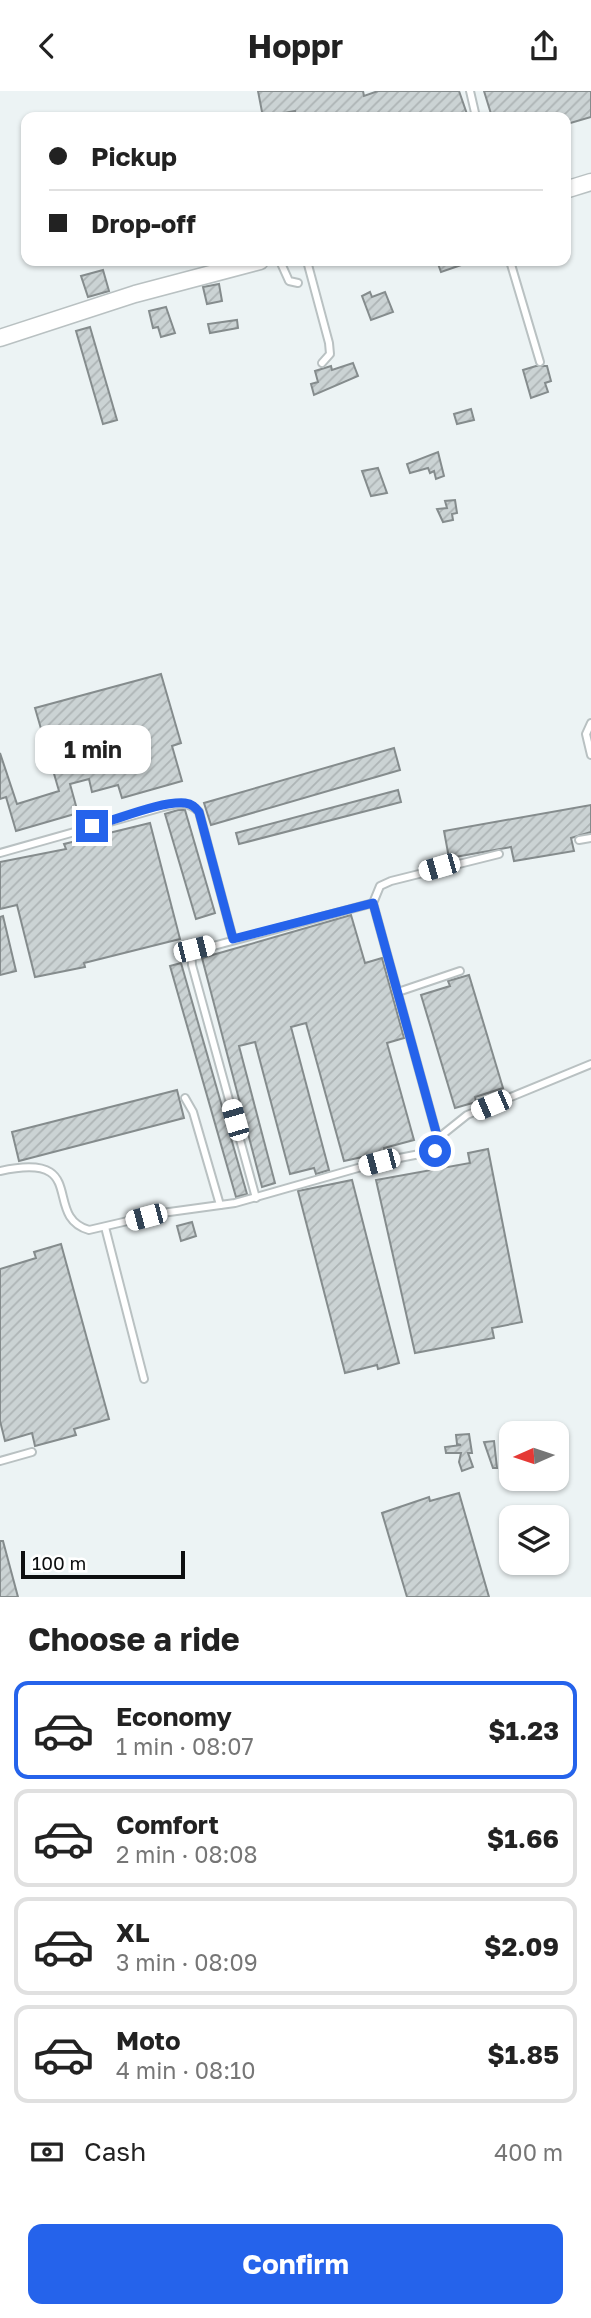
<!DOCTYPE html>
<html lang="en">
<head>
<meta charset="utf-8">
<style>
	body { margin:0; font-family:"Golos Text",sans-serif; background:#f6f6f6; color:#222; height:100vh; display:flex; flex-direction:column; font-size:26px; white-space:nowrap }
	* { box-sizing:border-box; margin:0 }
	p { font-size:23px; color:#767676 }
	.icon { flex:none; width:38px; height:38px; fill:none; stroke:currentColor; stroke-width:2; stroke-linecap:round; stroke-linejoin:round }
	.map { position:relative; height:1506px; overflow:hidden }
	.details { display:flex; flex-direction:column; background:#fff; flex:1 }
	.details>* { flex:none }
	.guide { position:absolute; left:21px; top:21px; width:550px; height:154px; border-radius:14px; box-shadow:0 2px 5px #0004; display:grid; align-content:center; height:154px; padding:0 28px; background:#fff }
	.needle { width:46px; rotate:267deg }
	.buttons { position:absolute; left:499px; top:1330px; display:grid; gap:14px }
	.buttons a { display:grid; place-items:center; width:70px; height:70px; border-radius:14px; background:#fff; box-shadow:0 2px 5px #0004; font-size:35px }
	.scale { position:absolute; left:21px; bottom:18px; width:164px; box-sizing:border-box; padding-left:7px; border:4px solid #0d0f10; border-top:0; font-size:19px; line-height:24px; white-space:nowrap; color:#0d0f10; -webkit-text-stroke:5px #fff; paint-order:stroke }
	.end { position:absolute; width:32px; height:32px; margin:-16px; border:9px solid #2563eb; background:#fff; box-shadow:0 0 0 4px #fff }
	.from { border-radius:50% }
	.bubble { position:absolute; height:49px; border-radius:14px; background:#fff; box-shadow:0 2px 5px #0004; font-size:23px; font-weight:700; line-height:49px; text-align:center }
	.car { position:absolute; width:21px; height:42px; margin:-21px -10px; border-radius:9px; box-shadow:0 0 5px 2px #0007; background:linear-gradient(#fff 24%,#345 0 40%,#fff 0 76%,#345 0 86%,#fff 0) }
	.guide b { display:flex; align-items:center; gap:24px; height:66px; font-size:26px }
	.guide b+b { border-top:2px solid #e0e0e0 }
	.guide i { width:18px; height:18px; background:#222 }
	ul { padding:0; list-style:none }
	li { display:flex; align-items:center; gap:21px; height:98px; margin:0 14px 10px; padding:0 14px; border:4px solid #e0e0e0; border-radius:14px }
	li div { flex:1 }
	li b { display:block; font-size:26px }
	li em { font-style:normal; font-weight:700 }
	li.current { border-color:#2563eb }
	li>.icon { width:63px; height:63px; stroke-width:1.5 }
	h2 { padding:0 28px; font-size:32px; line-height:84px }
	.pay { display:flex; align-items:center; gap:18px; height:77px; padding:0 28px; font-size:26px }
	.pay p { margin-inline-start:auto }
	.button { display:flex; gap:14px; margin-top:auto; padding:14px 28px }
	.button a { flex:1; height:80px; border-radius:14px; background:#2563eb; color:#fff; font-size:28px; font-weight:700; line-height:80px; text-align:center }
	header { display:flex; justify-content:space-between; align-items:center; height:91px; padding:0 28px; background:#fff; font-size:32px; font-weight:700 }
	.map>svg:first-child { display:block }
	.building { fill:url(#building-hatch); stroke:#858c8d; stroke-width:2 }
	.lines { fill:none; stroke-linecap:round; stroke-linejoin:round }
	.lane-casing { stroke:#b9c1c2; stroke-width:10 }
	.secondary-casing { stroke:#b9c1c2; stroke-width:19 }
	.lane { stroke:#fff; stroke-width:6 }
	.secondary { stroke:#fff; stroke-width:16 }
	.route { stroke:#2563eb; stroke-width:9 }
</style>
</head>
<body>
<header><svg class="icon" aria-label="back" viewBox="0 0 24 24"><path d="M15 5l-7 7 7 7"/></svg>Hoppr<svg class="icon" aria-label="share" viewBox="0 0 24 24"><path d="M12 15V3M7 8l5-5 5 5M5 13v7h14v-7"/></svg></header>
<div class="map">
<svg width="591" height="1506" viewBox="0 0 591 1506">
	<defs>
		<pattern id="building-hatch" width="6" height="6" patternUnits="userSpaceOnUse" patternTransform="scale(1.75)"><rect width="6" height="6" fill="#cbd3d4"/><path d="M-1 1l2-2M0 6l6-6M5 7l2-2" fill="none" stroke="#adb4b5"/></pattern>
	</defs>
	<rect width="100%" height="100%" fill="#ecf3f4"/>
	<g class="building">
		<path d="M258 0H363L364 5 378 0H459L468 26H296L295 20 263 26Z"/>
		<path d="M484 0H591V26L567 33 565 26H492Z"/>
		<path d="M437 170H470V171L441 181Z"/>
		<path d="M103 179 109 200 88 206 81 185Z"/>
		<path d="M219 193 222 210 207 213 203 196Z"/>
		<path d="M370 201 372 206 385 201 393 221 371 229 362 205Z"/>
		<path d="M166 216 175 242 161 246 158 236 153 237 149 220Z"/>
		<path d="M237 229 238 237 210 242 208 233Z"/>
		<path d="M90 236 117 329 103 333 76 240Z"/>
		<path d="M353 272 358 285 314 304 311 293 318 291 315 280 331 275 332 279Z"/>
		<path d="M536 275H547L551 290 545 292 548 301 531 307 523 279Z"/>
		<path d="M471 318 474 329 457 333 454 323Z"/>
		<path d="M438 361 444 385 436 388 434 380 430 382 428 377 410 382 407 373Z"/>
		<path d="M378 377 387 402 371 405 362 380Z"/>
		<path d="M455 409 457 422 452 423 453 429 443 431 437 418 447 417 445 410Z"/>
		<path d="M161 583 181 652 172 655 182 690 122 707 118 694 92 701 89 688 70 693 78 722 16 740 6 706 0 708V662L17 713 59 700 35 617Z"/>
		<path d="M394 657 400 679 211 734 204 712Z"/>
		<path d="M398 699 401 711 239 753 236 742Z"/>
		<path d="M591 714V741L571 747 574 760 514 770 511 756 449 767 444 740Z"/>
		<path d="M178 719H185L215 822 196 828 165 723Z"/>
		<path d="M150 732 180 848 84 872 85 876 35 886 17 814 0 818V771L66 758 64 753Z"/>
		<path d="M351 824 365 872 382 867 404 947 387 952 414 1049 384 1057 385 1061 344 1070 306 932 291 936 329 1079 316 1083 314 1077 290 1083 255 951 239 955 275 1092 262 1096 202 867Z"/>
		<path d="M3 825 16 880 0 884V826Z"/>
		<path d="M181 872 247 1103 236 1106 170 875Z"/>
		<path d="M469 884 503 997 475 1006 476 1011 455 1017 421 904 450 895 448 890Z"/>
		<path d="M177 999 184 1027 19 1070 12 1041Z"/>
		<path d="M488 1058 522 1231 492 1237 494 1247 415 1262 376 1089 470 1072 468 1062Z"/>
		<path d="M352 1089 399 1272 378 1278 377 1274 345 1282 298 1100Z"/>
		<path d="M192 1131 196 1145 181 1150 177 1135Z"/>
		<path d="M61 1153 109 1328 74 1338 76 1344 35 1355 32 1342 5 1350 0 1330V1178L36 1167 34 1161Z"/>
		<path d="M469 1343 472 1362H468L473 1376 462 1380 459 1371 461 1362H446L445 1356 461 1354 457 1353 456 1344Z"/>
		<path d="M494 1350 497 1377H493L484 1351Z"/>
		<path d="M459 1402 489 1506H407L382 1422 429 1406 430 1410Z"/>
		<path d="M0 1450H3L18 1506H0Z"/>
	</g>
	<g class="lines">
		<defs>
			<g id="lane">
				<path d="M470 0 476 26"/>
				<path d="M280 170 289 190 298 192"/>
				<path d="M307 170 329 252 330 263 322 272"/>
				<path d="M510 170 540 271"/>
				<path d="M591 632 586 643 591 664"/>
				<path d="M579 749 591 747"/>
				<path d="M0 762 163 716C177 713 188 709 199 721L233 848"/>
				<path d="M398 901 460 880"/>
				<path d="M185 1007 193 1021 220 1114"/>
				<path d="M437 1048 467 1024 591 973"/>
				<path d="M0 1080C91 1060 41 1125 89 1139L162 1122 235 1112 379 1071 435 1060 436 1041 373 812 380 795 391 790 499 763"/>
				<path d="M256 1107 192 874 191 861 373 812"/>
				<path d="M105 1136 144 1288"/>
				<path d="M0 1370 32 1361"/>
			</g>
			<g id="secondary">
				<path d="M565 99 591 91"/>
				<path d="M0 247 135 203 260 170"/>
			</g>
		</defs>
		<use href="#lane" class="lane-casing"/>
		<use href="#secondary" class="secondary-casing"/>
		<use href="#lane" class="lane"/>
		<use href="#secondary" class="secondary"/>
	</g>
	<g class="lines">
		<path class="route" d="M92 735C117 729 160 710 185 712 192 713 195 716 199 721L233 848 373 812 436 1041 435 1060"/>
	</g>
</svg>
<div class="buttons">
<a><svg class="needle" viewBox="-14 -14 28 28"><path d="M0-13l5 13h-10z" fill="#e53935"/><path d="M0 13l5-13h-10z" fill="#767676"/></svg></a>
<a><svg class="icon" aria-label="layers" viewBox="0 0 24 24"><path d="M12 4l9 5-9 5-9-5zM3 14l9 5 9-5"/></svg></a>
</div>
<div class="scale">100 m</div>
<i class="end from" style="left:435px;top:1060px"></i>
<i class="end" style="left:92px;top:735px"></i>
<div class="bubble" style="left:35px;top:634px;width:116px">1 min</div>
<i class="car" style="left:439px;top:776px;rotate:254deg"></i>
<i class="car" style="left:194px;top:858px;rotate:76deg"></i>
<i class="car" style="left:491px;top:1014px;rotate:247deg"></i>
<i class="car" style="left:235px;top:1029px;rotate:344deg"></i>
<i class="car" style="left:379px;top:1071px;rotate:255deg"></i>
<i class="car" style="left:146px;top:1126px;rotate:255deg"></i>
<div class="guide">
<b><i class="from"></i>Pickup</b>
<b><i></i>Drop-off</b>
</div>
</div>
<section class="details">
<h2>Choose a ride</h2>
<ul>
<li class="current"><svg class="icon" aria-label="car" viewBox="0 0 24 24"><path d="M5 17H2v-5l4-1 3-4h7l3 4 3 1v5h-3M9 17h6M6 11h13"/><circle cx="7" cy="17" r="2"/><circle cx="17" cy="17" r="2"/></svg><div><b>Economy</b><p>1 min · 08:07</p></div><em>$1.23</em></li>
<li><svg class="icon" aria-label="car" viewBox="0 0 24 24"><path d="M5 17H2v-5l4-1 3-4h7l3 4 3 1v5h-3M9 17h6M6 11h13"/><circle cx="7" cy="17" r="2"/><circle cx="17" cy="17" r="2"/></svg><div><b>Comfort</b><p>2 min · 08:08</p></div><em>$1.66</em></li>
<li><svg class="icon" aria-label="car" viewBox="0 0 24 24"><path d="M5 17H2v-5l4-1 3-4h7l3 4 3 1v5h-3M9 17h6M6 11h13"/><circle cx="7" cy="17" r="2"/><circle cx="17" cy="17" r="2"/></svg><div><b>XL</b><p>3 min · 08:09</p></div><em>$2.09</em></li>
<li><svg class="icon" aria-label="car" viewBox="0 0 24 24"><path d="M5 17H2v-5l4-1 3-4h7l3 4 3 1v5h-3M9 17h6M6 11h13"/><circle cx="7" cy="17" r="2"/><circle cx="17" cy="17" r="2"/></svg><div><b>Moto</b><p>4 min · 08:10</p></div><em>$1.85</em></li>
</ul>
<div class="pay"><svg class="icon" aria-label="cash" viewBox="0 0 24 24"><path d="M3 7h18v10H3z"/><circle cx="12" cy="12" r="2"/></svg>Cash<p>400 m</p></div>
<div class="button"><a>Confirm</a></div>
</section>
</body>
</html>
